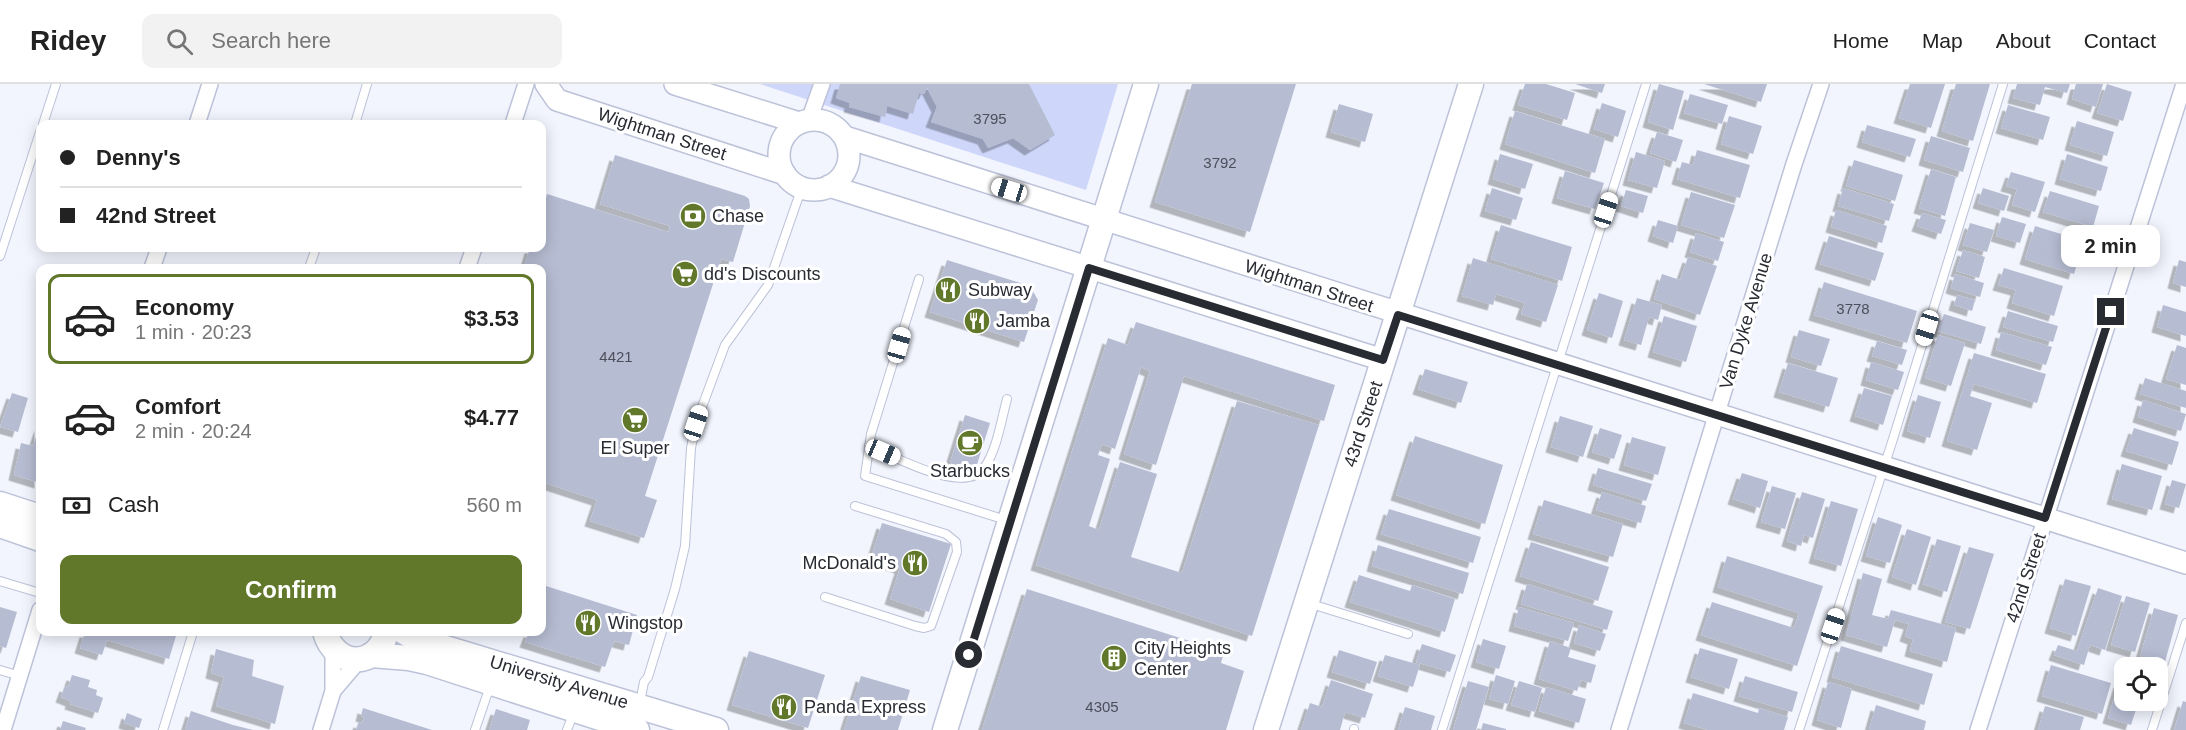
<!DOCTYPE html>
<html lang="en">
<head>
<meta charset="utf-8">
<style>
	body { margin:0; font-family:Helvetica,sans-serif; background:#f2f2f2; color:#222; height:100vh; display:flex; flex-direction:column; font-size:22px; white-space:nowrap }
	* { box-sizing:border-box; margin:0 }
	p { font-size:20px; color:#767676 }
	.icon { flex:none; width:33px; height:33px; fill:none; stroke:currentColor; stroke-width:2; stroke-linecap:round; stroke-linejoin:round }
	.map { position:relative; flex:1; overflow:hidden }
	.details { position:absolute; left:36px; top:180px; width:510px; height:372px; display:flex; flex-direction:column; background:#fff; border-radius:12px; box-shadow:0 3px 15px #0003 }
	.details>* { flex:none }
	.banner { position:absolute; left:36px; top:36px; width:510px; height:132px; border-radius:12px; box-shadow:0 3px 15px #0003; display:grid; align-content:center; height:132px; padding:0 24px; background:#fff }
	.buttons { position:absolute; left:2114px; top:573px; display:grid; gap:12px }
	.buttons a { display:grid; place-items:center; width:54px; height:54px; border-radius:12px; background:#fff; box-shadow:0 3px 15px #0003; font-size:30px }
	.end { position:absolute; width:27px; height:27px; margin:-14px; border:8px solid #292b33; background:#fff; box-shadow:0 0 0 3px #fff }
	.from { border-radius:50% }
	.bubble { position:absolute; height:42px; border-radius:12px; background:#fff; box-shadow:0 3px 15px #0003; font-size:20px; font-weight:600; line-height:42px; text-align:center }
	.car { position:absolute; width:18px; height:36px; margin:-18px -9px; border-radius:8px; box-shadow:0 0 4px 2px #0007; background:linear-gradient(#fff 24%,#345 0 40%,#fff 0 76%,#345 0 86%,#fff 0) }
	.banner b { display:flex; align-items:center; gap:21px; height:57px; font-size:22px }
	.banner b+b { border-top:2px solid #e0e0e0 }
	.banner i { width:15px; height:15px; background:#222 }
	ul { padding:10px 0 0; list-style:none }
	li { display:flex; align-items:center; gap:18px; height:90px; margin:0 12px 9px; padding:0 12px; border:3px solid transparent; border-radius:12px }
	li div { flex:1 }
	li b { display:block; font-size:22px }
	li em { font-style:normal; font-weight:600 }
	li.selected { border-color:#617729 }
	li>.icon { width:54px; height:54px; stroke-width:1.5 }
	.pay { display:flex; align-items:center; gap:15px; height:66px; padding:0 24px; font-size:22px }
	.pay p { margin-inline-start:auto }
	.primary-button { display:flex; gap:12px; margin-top:auto; padding:12px 24px }
	.primary-button a { flex:1; height:69px; border-radius:12px; background:#617729; color:#fff; font-size:24px; font-weight:600; line-height:69px; text-align:center }
	header { display:flex; align-items:center; gap:36px; box-sizing:border-box; height:84px; padding:0 30px; background:#fff; border-bottom:2px solid #e0e0e0 }
	header strong { font-size:28px }
	nav { display:flex; gap:33px; margin-inline-start:auto; font-size:21px }
	.search { width:420px; height:54px; background:#f2f2f2; display:flex; align-items:center; gap:15px; box-sizing:border-box; padding:0 21px; border-radius:12px; color:#767676; font-size:22px }
	.map>svg:first-child { display:block }
	.green { fill:#ced7fa }
	.building { fill:#b6bcd2; filter:url(#shadow) }
	.lines { fill:none; stroke-linecap:round; stroke-linejoin:round }
	.lane-casing { stroke:#bcc2d8; stroke-width:10 }
	.street-casing { stroke:#bcc2d8; stroke-width:18 }
	.secondary-casing { stroke:#bcc2d8; stroke-width:24 }
	.primary-casing { stroke:#bcc2d8; stroke-width:27 }
	.lane { stroke:#fff; stroke-width:8 }
	.street { stroke:#fff; stroke-width:15 }
	.secondary { stroke:#fff; stroke-width:21 }
	.primary { stroke:#fff; stroke-width:24 }
	.route { stroke:#292b33; stroke-width:8 }
	.labels { text-anchor:middle; dominant-baseline:central; stroke-width:6; stroke-linejoin:round; paint-order:stroke }
	.number-label { font-size:15px; fill:#4c4f5b }
	.street-label { font-size:18px; fill:#292b33; stroke:#fff }
	.poi-label { font-size:18px; fill:#292b33; stroke:#fff; text-anchor:start }
</style>
</head>
<body>
<header>
<strong>Ridey</strong>
<div class="search"><svg class="icon" aria-label="search" viewBox="0 0 24 24"><circle cx="10" cy="10" r="6"/><path d="M15 15l6 6"/></svg>Search here</div>
<nav><a>Home</a><a>Map</a><a>About</a><a>Contact</a></nav>
</header>
<div class="map">
<svg width="2186" height="646" viewBox="0 0 2186 646">
	<defs>
		<filter id="shadow"><feDropShadow dx="-5.5" dy="5.5" stdDeviation="0" flood-color="#0004"/></filter>
	</defs>
	<rect width="100%" height="100%" fill="#f2f5fe"/>
	<path class="green" d="M760 0H1118L1086 106Z"/>
	<g class="building">
		<path d="M840 0H1029L1055 51 1030 66 1013 54 988 64 983 55 931 38 937 23 927 4 924 10 919 9 913 30 881 20 887 23 885 33 849 23 850 19 836 14Z"/>
		<path d="M1192 0H1296L1250 148 1155 118Z"/>
		<path d="M1525 0H1546L1575 9 1567 36 1518 21Z"/>
		<path d="M1575 0H1605L1602 9Z"/>
		<path d="M1659 0 1684 7 1673 46 1648 38Z"/>
		<path d="M1704 0H1767L1761 18Z"/>
		<path d="M1910 0H1945L1931 44 1899 34Z"/>
		<path d="M1956 0H1990L1973 57 1942 47Z"/>
		<path d="M2017 0H2070L2067 9 2045 3 2040 21 2013 14Z"/>
		<path d="M2076 0H2103L2096 23 2072 15Z"/>
		<path d="M2107 0 2132 8 2123 37 2097 29Z"/>
		<path d="M1690 10 1728 21 1722 40 1684 29Z"/>
		<path d="M1602 19 1626 27 1618 53 1594 45Z"/>
		<path d="M1339 20 1373 30 1365 58 1331 48Z"/>
		<path d="M2008 21 2050 33 2043 56 2001 44Z"/>
		<path d="M1515 27 1605 55 1595 89 1505 60Z"/>
		<path d="M1729 32 1762 42 1753 70 1721 60Z"/>
		<path d="M2077 37 2114 48 2107 72 2070 61Z"/>
		<path d="M1867 41 1916 55 1910 73 1862 58Z"/>
		<path d="M1657 48 1683 56 1676 78 1650 69Z"/>
		<path d="M1931 52 1970 64 1963 88 1924 76Z"/>
		<path d="M1697 66 1750 81 1740 114 1677 95 1682 78 1693 81Z"/>
		<path d="M1636 68 1665 77 1657 104 1628 96Z"/>
		<path d="M1500 70 1533 80 1525 105 1493 95Z"/>
		<path d="M2067 70 2108 83 2101 107 2060 95Z"/>
		<path d="M615 71 745 112 749 115 750 122 733 178 721 175 645 412 657 416 644 454 590 437 597 416 542 398V184H524L530 164H542V128L547 110 668 148 670 142 600 120Z"/>
		<path d="M1854 76 1903 91 1895 117 1846 102Z"/>
		<path d="M1931 85 1956 93 1945 132 1919 124Z"/>
		<path d="M1565 87 1604 99 1595 125 1557 114Z"/>
		<path d="M2011 88 2045 98 2035 128 2012 121 2017 105 2006 102Z"/>
		<path d="M1492 104 1523 114 1516 136 1485 127Z"/>
		<path d="M1843 104 1894 120 1889 137 1838 122Z"/>
		<path d="M1983 104 2009 112 2004 127 1978 119Z"/>
		<path d="M1626 106 1648 112 1643 129 1621 122Z"/>
		<path d="M2050 107 2099 122 2093 143 2043 128Z"/>
		<path d="M1691 108 1735 121 1724 154 1681 141Z"/>
		<path d="M1836 126 1887 142 1882 159 1831 143Z"/>
		<path d="M1922 129 1946 136 1941 150 1917 142Z"/>
		<path d="M2002 133 2026 140 2020 159 1996 152Z"/>
		<path d="M1658 136 1678 142 1673 159 1653 152Z"/>
		<path d="M1970 139 1994 146 1987 168 1963 161Z"/>
		<path d="M1501 141 1572 163 1562 197 1491 175Z"/>
		<path d="M2035 142 2084 157 2074 190 2025 175Z"/>
		<path d="M1696 149 1724 158 1718 177 1690 168Z"/>
		<path d="M1829 152 1884 169 1875 197 1820 180Z"/>
		<path d="M1963 166 1985 173 1979 194 1956 187Z"/>
		<path d="M1688 173 1717 182 1700 231 1654 215 1662 190 1680 196Z"/>
		<path d="M1473 174 1558 201 1546 238 1521 230 1525 219 1496 210 1493 221 1462 212Z"/>
		<path d="M947 176 1030 202 1038 216 1024 258 930 228Z"/>
		<path d="M2179 176 2186 178V203L2173 199Z"/>
		<path d="M2004 184 2063 202 2054 232 2012 219 2016 206 1998 201Z"/>
		<path d="M1955 190 1984 199 1980 213 1951 204Z"/>
		<path d="M1824 198 1917 227 1907 259 1814 231Z"/>
		<path d="M1599 209 1623 217 1612 254 1587 246Z"/>
		<path d="M1957 211 1975 216 1972 227 1954 221Z"/>
		<path d="M1637 214 1662 221 1658 236 1649 233 1641 261 1624 256Z"/>
		<path d="M2163 221 2186 228V252L2157 243Z"/>
		<path d="M2008 227 2058 242 2053 258 2003 243Z"/>
		<path d="M1944 230 1986 243 1981 260 1938 247Z"/>
		<path d="M1664 232 1697 242 1686 278 1653 268Z"/>
		<path d="M1136 238 1335 301 1324 337 1184 292 1156 381 1124 370 1150 287 1141 283 1115 365 1102 360 1098 371 1110 375 1089 442 1099 446 1120 378 1157 390 1131 473 1182 489 1237 317 1319 341 1252 552 1036 481 1108 254 1128 261Z"/>
		<path d="M1799 246 1830 255 1821 282 1791 273Z"/>
		<path d="M2001 248 2052 263 2046 281 1996 266Z"/>
		<path d="M1938 251 1965 259 1951 302 1925 294Z"/>
		<path d="M1877 257 1907 266 1902 281 1872 272Z"/>
		<path d="M2177 261 2186 264V301L2166 295Z"/>
		<path d="M1974 269 2046 290 2037 319 1974 300 1970 312 1992 319 1977 366 1947 357Z"/>
		<path d="M1871 278 1904 288 1898 306 1866 296Z"/>
		<path d="M1788 279 1838 294 1829 323 1779 308Z"/>
		<path d="M1425 285 1468 298 1461 319 1418 305Z"/>
		<path d="M2145 294 2186 307V324L2140 310Z"/>
		<path d="M1864 304 1892 312 1883 341 1855 332Z"/>
		<path d="M12 309 28 314 18 348 0 343Z"/>
		<path d="M1918 311 1941 318 1930 354 1907 347Z"/>
		<path d="M2143 316 2186 330 2181 347 2138 333Z"/>
		<path d="M965 331 990 339 975 387 950 379Z"/>
		<path d="M1560 332 1593 342 1583 373 1551 363Z"/>
		<path d="M40 341V399L14 391 21 359 33 362Z"/>
		<path d="M1600 344 1622 351 1614 375 1592 368Z"/>
		<path d="M2134 344 2179 358 2172 381 2126 367Z"/>
		<path d="M1415 352 1503 381 1485 440 1396 411Z"/>
		<path d="M1632 353 1666 363 1658 391 1624 381Z"/>
		<path d="M2122 380 2162 392 2152 426 2112 415Z"/>
		<path d="M1598 384 1652 400 1646 417 1593 401Z"/>
		<path d="M1742 389 1768 397 1760 424 1733 415Z"/>
		<path d="M2172 396 2186 400 2179 424 2165 420Z"/>
		<path d="M1772 402 1796 409 1785 445 1761 438Z"/>
		<path d="M1602 408 1646 422 1641 439 1596 426Z"/>
		<path d="M1802 408 1825 415 1813 454 1804 451 1801 462 1787 457Z"/>
		<path d="M1544 416 1623 440 1613 473 1533 450Z"/>
		<path d="M1831 417 1858 425 1841 482 1814 474Z"/>
		<path d="M1389 425 1481 453 1473 479 1381 450Z"/>
		<path d="M1878 433 1902 441 1890 479 1866 472Z"/>
		<path d="M882 439 951 460 929 528 890 515 900 484 871 474Z"/>
		<path d="M1907 445 1931 453 1916 501 1892 493Z"/>
		<path d="M1937 455 1961 462 1947 508 1923 500Z"/>
		<path d="M1531 458 1609 483 1598 517 1520 492Z"/>
		<path d="M1378 461 1469 489 1463 510 1372 482Z"/>
		<path d="M1969 463 1994 470 1970 545 1945 538Z"/>
		<path d="M1727 472 1823 502 1797 582 1701 551 1712 518 1794 544 1799 529 1718 503Z"/>
		<path d="M1863 489 1882 495 1872 531 1888 535 1891 526 1956 544 1947 578 1910 567 1913 555 1905 552 1909 540 1895 536 1887 563 1846 551Z"/>
		<path d="M1359 491 1410 507 1412 501 1455 515 1445 548 1350 518Z"/>
		<path d="M2065 495 2091 502 2076 552 2050 544Z"/>
		<path d="M1527 500 1613 527 1607 546 1521 520Z"/>
		<path d="M543 501 637 531 629 561 614 557 605 583 525 558 529 548H542Z"/>
		<path d="M2098 504 2122 512 2105 566 2090 561 2084 581 2054 571 2058 561 2077 567Z"/>
		<path d="M1027 505 1224 568 1221 579 1244 587 1226 646H982Z"/>
		<path d="M2126 512 2150 519 2135 568 2111 561Z"/>
		<path d="M0 523 17 528 6 564 0 562Z"/>
		<path d="M1519 523 1574 539 1568 557 1514 542Z"/>
		<path d="M2154 524 2178 531 2158 603 2157 584H2137Z"/>
		<path d="M1579 541 1606 550 1600 567 1574 559Z"/>
		<path d="M85 548H164L176 552 169 575 107 556 102 571 80 564Z"/>
		<path d="M1483 555 1506 562 1499 585 1476 578Z"/>
		<path d="M1550 557 1571 564 1568 573 1596 581 1591 599 1581 596 1577 607 1539 595Z"/>
		<path d="M1422 560 1456 571 1450 588 1416 578Z"/>
		<path d="M1841 562 1933 590 1924 621 1832 593Z"/>
		<path d="M1700 564 1738 575 1729 605 1691 593Z"/>
		<path d="M216 565 254 576 252 592 284 602 275 640 216 622 224 593 211 589Z"/>
		<path d="M1339 566 1377 578 1370 600 1332 588Z"/>
		<path d="M749 567 825 591 808 644 732 621Z"/>
		<path d="M1385 571 1420 581 1413 603 1378 592Z"/>
		<path d="M2051 581 2111 599 2102 630 2042 612Z"/>
		<path d="M72 591 90 596 88 603 97 606 96 611 103 614 98 629 70 620 71 617 61 613 65 602 68 603Z"/>
		<path d="M1496 591 1515 597 1508 620 1489 615Z"/>
		<path d="M861 592 910 606 898 646H844Z"/>
		<path d="M1745 592 1798 608 1792 628 1739 612Z"/>
		<path d="M1331 596 1373 610 1365 634 1345 628 1340 646H1301L1310 619 1322 623Z"/>
		<path d="M1468 597 1489 603 1476 646H1453Z"/>
		<path d="M1519 597 1542 604 1535 628 1511 621Z"/>
		<path d="M1828 598 1852 605 1841 644 1817 636Z"/>
		<path d="M2119 598 2124 600V616H2139L2131 641 2108 634Z"/>
		<path d="M1546 603 1586 615 1579 639 1539 627Z"/>
		<path d="M1693 609 1758 629 1759 624 1788 633 1784 646H1708L1684 639Z"/>
		<path d="M2183 617 2186 618V646H2174Z"/>
		<path d="M1876 621 1926 637 1924 646H1869Z"/>
		<path d="M2045 622 2084 633 2080 646H2038Z"/>
		<path d="M1405 623 1435 632 1431 646H1398Z"/>
		<path d="M363 624 432 646H356L359 638 362 639 364 633 361 632Z"/>
		<path d="M496 625 530 636 527 646H489Z"/>
		<path d="M191 627 233 641 253 646H185Z"/>
		<path d="M127 629 142 635 139 644 124 639Z"/>
		<path d="M63 637 86 644 85 646H60Z"/>
		<path d="M1483 639 1506 645V646H1481Z"/>
	</g>
	<g class="lines">
		<defs>
			<g id="lane">
				<path d="M43 40 56 0"/>
				<path d="M355 40 367 0"/>
				<path d="M0 172 40 48"/>
				<path d="M309 184 316 164"/>
				<path d="M919 195 871 350 865 392 1006 436"/>
				<path d="M869 362C894 372 964 412 984 384 997 366 1001 337 1007 315"/>
				<path d="M0 497 40 509"/>
				<path d="M825 513 915 542 924 544 931 542 957 468 956 458 946 450 855 422"/>
				<path d="M1308 519 1408 550"/>
				<path d="M0 586 20 592"/>
				<path d="M640 618 644 598 648 593 675 505 685 462 691 364 696 339 725 261 768 201 802 103"/>
				<path d="M163 646 193 548"/>
				<path d="M475 646 490 602"/>
				<path d="M567 646 574 628"/>
				<path d="M1354 646V645"/>
				<path d="M1442 646 1646 0"/>
				<path d="M1799 646 1893 355 2003 0"/>
				<path d="M2152 646 2186 539"/>
			</g>
			<g id="street">
				<path d="M809 36 822 0"/>
				<path d="M197 40 210 0"/>
				<path d="M513 40 526 0"/>
				<path d="M152 184 159 164"/>
				<path d="M467 184 474 164"/>
				<path d="M333 607 361 574"/>
				<path d="M3 646 40 526"/>
				<path d="M321 646 333 607V566"/>
				<path d="M1619 646 1794 80 1821 0"/>
				<path d="M1978 646 2184 0"/>
			</g>
			<g id="secondary">
				<path d="M546 0 557 16 785 90"/>
				<path d="M675 0 799 39"/>
				<circle cx="814" cy="71" r="35"/>
				<path d="M845 53 2186 479"/>
				<path d="M829 102 1383 276"/>
			</g>
			<g id="primary">
				<path d="M0 420 40 433"/>
				<path d="M0 441 40 455"/>
				<path d="M325 548C335 584 378 585 386 548"/>
				<path d="M404 548 416 555 716 646"/>
				<path d="M371 571 409 574 427 578 637 646"/>
				<path d="M945 646 1146 0"/>
				<path d="M1266 646 1471 0"/>
			</g>
		</defs>
		<use href="#lane" class="lane-casing"/>
		<use href="#street" class="street-casing"/>
		<use href="#secondary" class="secondary-casing"/>
		<use href="#primary" class="primary-casing"/>
		<use href="#lane" class="lane"/>
		<use href="#street" class="street"/>
		<use href="#secondary" class="secondary"/>
		<use href="#primary" class="primary"/>
	</g>
	<g class="lines">
		<path class="route" d="M969 571 1089 184 1383 276 1398 231 2045 434 2111 228"/>
	</g>
	<defs>
		<symbol id="bank-disc" viewBox="-11 -11 22 22"><circle r="9.5" fill="#617729" stroke="#fff"/><path d="M-6-4H6V4H-6ZM0-2.3a2.3 2.3 0 1 0 0 4.6a2.3 2.3 0 1 0 0-4.6Z" fill="#fff"/></symbol>
		<symbol id="supermarket-disc" viewBox="-11 -11 22 22"><circle r="9.5" fill="#617729" stroke="#fff"/><path d="M-6-5.5h2.5l.6 2H6L4.5 2H-2.5L-4.4-4H-6ZM-1.5 3.2a1.3 1.3 0 1 0 .1 0ZM3 3.2a1.3 1.3 0 1 0 .1 0Z" fill="#fff"/></symbol>
		<symbol id="restaurant-disc" viewBox="-11 -11 22 22"><circle r="9.5" fill="#617729" stroke="#fff"/><path d="M-5-6h1v4h1v-4h1v4h1v-4h1v5L-1.5 .5V6h-2V.5L-5-1ZM5-6V6H3V1.5H1.5Q1.5-4 5-6Z" fill="#fff"/></symbol>
		<symbol id="cafe-disc" viewBox="-11 -11 22 22"><circle r="9.5" fill="#617729" stroke="#fff"/><path d="M-5.5-4.5H6V0H3Q3 3.5 0 3.5H-2.5Q-5.5 3.5-5.5 0ZM3-3.2v2h1.7v-2ZM-6 4.5H4V6H-6Z" fill="#fff"/></symbol>
		<symbol id="building-disc" viewBox="-11 -11 22 22"><circle r="9.5" fill="#617729" stroke="#fff"/><path d="M-4-6H4V6H1V3H-1V6H-4ZM-2.5-4.3h1.7v1.8h-1.7ZM.8-4.3h1.7v1.8H.8ZM-2.5-1h1.7V.8h-1.7ZM.8-1h1.7V.8H.8Z" fill="#fff"/></symbol>
	</defs>
	<g fill-rule="evenodd">
		<use href="#bank-disc" x="678" y="117" width="30" height="30"/>
		<use href="#supermarket-disc" x="670" y="175" width="30" height="30"/>
		<use href="#restaurant-disc" x="933" y="191" width="30" height="30"/>
		<use href="#restaurant-disc" x="962" y="222" width="30" height="30"/>
		<use href="#supermarket-disc" x="620" y="321" width="30" height="30"/>
		<use href="#cafe-disc" x="955" y="344" width="30" height="30"/>
		<use href="#restaurant-disc" x="900" y="464" width="30" height="30"/>
		<use href="#restaurant-disc" x="573" y="524" width="30" height="30"/>
		<use href="#building-disc" x="1099" y="559" width="30" height="30"/>
		<use href="#restaurant-disc" x="769" y="608" width="30" height="30"/>
	</g>
	<g class="labels">
		<g class="number-label">
			<text x="990" y="34">3795</text>
			<text x="1220" y="78">3792</text>
			<text x="1853" y="224">3778</text>
			<text x="616" y="272">4421</text>
			<text x="1102" y="622">4305</text>
		</g>
		<g class="street-label">
			<text transform="translate(662 50) rotate(18)">Wightman Street</text>
			<text transform="translate(1309 202) rotate(18)">Wightman Street</text>
			<text transform="translate(1746 237) rotate(-73)">Van Dyke Avenue</text>
			<text transform="translate(1363 340) rotate(-72)">43rd Street</text>
			<text transform="translate(2026 494) rotate(-72)">42nd Street</text>
			<text transform="translate(559 598) rotate(17)">University Avenue</text>
		</g>
		<g class="poi-label">
			<text x="712" y="132">Chase</text>
			<text x="704" y="190">dd's Discounts</text>
			<text x="968" y="206">Subway</text>
			<text x="996" y="237">Jamba</text>
			<text x="635" y="364" text-anchor="middle">El Super</text>
			<text x="970" y="387" text-anchor="middle">Starbucks</text>
			<text x="896" y="479" text-anchor="end">McDonald's</text>
			<text x="608" y="539">Wingstop</text>
			<text x="1134" y="564">City Heights<tspan x="1134" dy="21">Center</tspan></text>
			<text x="804" y="623">Panda Express</text>
		</g>
	</g>
</svg>
<div class="buttons">
<a><svg class="icon" aria-label="locate" viewBox="0 0 24 24"><circle cx="12" cy="12" r="6"/><path d="M12 2v4M12 18v4M2 12h4M18 12h4"/></svg></a>
</div>
<i class="end from" style="left:969px;top:571px"></i>
<i class="end" style="left:2111px;top:228px"></i>
<div class="bubble" style="left:2061px;top:141px;width:99px">2 min</div>
<i class="car" style="left:1009px;top:106px;rotate:287deg"></i>
<i class="car" style="left:1606px;top:126px;rotate:18deg"></i>
<i class="car" style="left:1927px;top:244px;rotate:197deg"></i>
<i class="car" style="left:899px;top:261px;rotate:16deg"></i>
<i class="car" style="left:696px;top:339px;rotate:18deg"></i>
<i class="car" style="left:883px;top:368px;rotate:113deg"></i>
<i class="car" style="left:1833px;top:542px;rotate:18deg"></i>
<div class="banner">
<b><i class="from"></i>Denny's</b>
<b><i></i>42nd Street</b>
</div>
<section class="details">
<ul>
<li class="selected"><svg class="icon" aria-label="car" viewBox="0 0 24 24"><path d="M5 17H2v-5l4-1 3-4h7l3 4 3 1v5h-3M9 17h6M6 11h13"/><circle cx="7" cy="17" r="2"/><circle cx="17" cy="17" r="2"/></svg><div><b>Economy</b><p>1 min · 20:23</p></div><em>$3.53</em></li>
<li><svg class="icon" aria-label="car" viewBox="0 0 24 24"><path d="M5 17H2v-5l4-1 3-4h7l3 4 3 1v5h-3M9 17h6M6 11h13"/><circle cx="7" cy="17" r="2"/><circle cx="17" cy="17" r="2"/></svg><div><b>Comfort</b><p>2 min · 20:24</p></div><em>$4.77</em></li>
</ul>
<div class="pay"><svg class="icon" aria-label="cash" viewBox="0 0 24 24"><path d="M3 7h18v10H3z"/><circle cx="12" cy="12" r="2"/></svg>Cash<p>560 m</p></div>
<div class="primary-button"><a>Confirm</a></div>
</section>
</div>
</body>
</html>
